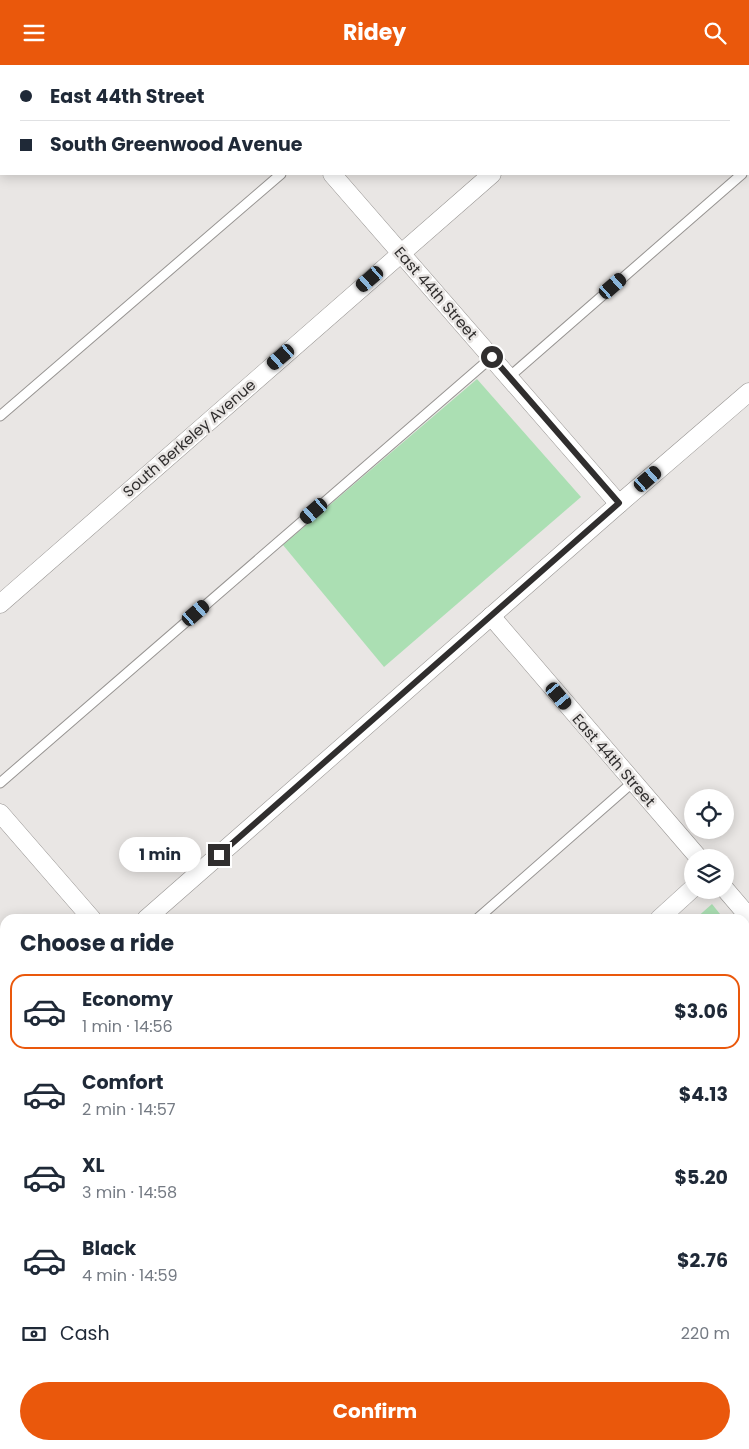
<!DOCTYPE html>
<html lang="en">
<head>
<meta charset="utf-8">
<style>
	body { margin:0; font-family:Poppins,sans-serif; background:#f6f6f7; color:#1f2937; height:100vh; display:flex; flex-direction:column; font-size:19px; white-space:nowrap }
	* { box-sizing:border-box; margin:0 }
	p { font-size:16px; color:#747a83 }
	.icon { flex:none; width:28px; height:28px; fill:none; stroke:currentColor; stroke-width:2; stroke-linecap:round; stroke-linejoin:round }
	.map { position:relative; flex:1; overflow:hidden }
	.side { position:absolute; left:0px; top:849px; width:750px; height:536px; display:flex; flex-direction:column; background:#fff; border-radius:15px 15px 0 0; box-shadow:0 2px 12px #0003 }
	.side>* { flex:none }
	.hud { position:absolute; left:0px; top:0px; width:750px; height:110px; box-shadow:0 2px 12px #0003; display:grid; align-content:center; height:110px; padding:0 20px; background:#fff }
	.fabs { position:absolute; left:684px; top:724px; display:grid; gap:10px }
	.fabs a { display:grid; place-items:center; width:50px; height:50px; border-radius:50%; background:#fff; box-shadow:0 2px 12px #0003; font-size:25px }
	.end { position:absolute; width:22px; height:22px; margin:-11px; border:6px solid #302e2e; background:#fff; box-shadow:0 0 0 2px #fff }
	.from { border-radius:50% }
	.bubble { position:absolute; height:35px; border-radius:18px; background:#fff; box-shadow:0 2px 12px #0003; font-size:16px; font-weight:700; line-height:35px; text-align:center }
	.car { position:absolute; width:15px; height:30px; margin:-15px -8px; border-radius:6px; box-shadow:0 0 4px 1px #0007; background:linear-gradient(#222 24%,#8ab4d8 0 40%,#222 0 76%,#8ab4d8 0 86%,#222 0) }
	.hud b { display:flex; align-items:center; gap:18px; height:48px; font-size:19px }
	.hud b+b { border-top:1px solid #e0e1e3 }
	.hud i { width:12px; height:12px; background:#1f2937 }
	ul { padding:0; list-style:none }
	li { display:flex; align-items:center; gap:15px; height:75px; margin:0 10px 8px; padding:0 10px; border:2px solid transparent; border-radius:15px }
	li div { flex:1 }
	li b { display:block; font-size:19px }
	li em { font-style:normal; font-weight:700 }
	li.current { border-color:#ea580c }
	li>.icon { width:45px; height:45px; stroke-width:1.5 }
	h2 { padding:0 20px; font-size:22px; line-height:60px }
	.pay { display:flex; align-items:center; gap:12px; height:55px; padding:0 20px; font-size:19px }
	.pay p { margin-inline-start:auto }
	.button { display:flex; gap:10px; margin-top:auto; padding:10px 20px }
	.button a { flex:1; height:58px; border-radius:30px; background:#ea580c; color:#fff; font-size:20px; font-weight:700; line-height:58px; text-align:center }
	header { display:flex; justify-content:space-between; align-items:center; height:65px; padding:0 20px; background:#ea580c; color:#fff; font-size:22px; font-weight:700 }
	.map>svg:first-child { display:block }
	.green { fill:#abdfb3 }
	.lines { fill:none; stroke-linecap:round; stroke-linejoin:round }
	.lane-casing { stroke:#979492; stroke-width:11 }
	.street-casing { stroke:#979492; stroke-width:19 }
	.secondary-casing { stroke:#979492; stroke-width:26 }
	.lane { stroke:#fff; stroke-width:9 }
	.street { stroke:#fff; stroke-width:18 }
	.secondary { stroke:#fff; stroke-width:24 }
	.route { stroke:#302e2e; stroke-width:6 }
	.labels { text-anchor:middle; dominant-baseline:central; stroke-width:5; stroke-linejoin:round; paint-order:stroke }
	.street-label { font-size:15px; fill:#302e2e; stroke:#e9e6e4 }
</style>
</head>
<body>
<header><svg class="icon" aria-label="menu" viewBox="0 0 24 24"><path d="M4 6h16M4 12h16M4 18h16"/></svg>Ridey<svg class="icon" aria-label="search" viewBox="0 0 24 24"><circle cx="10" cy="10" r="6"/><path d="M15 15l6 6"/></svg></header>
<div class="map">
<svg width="749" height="1384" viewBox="0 0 749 1384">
	<rect width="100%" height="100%" fill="#e9e6e4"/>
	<g class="green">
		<path d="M477 314 581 432 384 602 283 480Z"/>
		<path d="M712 839 724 854H695Z"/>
		<path d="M745 878 749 883V1165L745 1168Z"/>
		<path d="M667 1380H699L698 1384H671Z"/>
	</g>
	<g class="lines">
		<defs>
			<g id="lane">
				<path d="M363 1 364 0"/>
				<path d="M509 312 742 109"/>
				<path d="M0 351 281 109"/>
				<path d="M0 718 492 292"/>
				<path d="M477 854 633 717"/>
				<path d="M0 1314 5 1319"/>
			</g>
			<g id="street">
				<path d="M238 0 239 1"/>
				<path d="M101 1 103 0"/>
				<path d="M616 1 617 0"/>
				<path d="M0 89 1 88"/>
				<path d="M332 109 619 439"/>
				<path d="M0 539 492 109"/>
				<path d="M491 551 698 792"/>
				<path d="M0 748 92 854"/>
				<path d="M725 824 749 852"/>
				<path d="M146 854 619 439 749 327"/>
				<path d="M659 854 692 824"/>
				<path d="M0 980 5 976"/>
			</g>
			<g id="secondary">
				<path d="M745 1227 749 1223"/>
				<path d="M745 1343 749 1333"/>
				<path d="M561 1384 566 1380"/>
				<path d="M730 1384 731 1380"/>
			</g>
		</defs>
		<use href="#lane" class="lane-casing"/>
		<use href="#street" class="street-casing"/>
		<use href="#secondary" class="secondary-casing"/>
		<use href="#lane" class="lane"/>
		<use href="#street" class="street"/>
		<use href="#secondary" class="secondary"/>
	</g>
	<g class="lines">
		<path class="route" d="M219 790 619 438 492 292"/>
	</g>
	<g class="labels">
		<g class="street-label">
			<text transform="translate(436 228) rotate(49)">East 44th Street</text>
			<text transform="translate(189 373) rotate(-41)">South Berkeley Avenue</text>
			<text transform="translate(614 695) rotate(49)">East 44th Street</text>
		</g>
	</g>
</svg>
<div class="fabs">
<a><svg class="icon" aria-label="locate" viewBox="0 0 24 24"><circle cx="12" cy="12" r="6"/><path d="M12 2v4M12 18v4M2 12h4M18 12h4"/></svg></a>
<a><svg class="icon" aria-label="layers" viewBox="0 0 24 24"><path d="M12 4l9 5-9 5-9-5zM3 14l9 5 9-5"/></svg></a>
</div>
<i class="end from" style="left:492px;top:292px"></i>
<i class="end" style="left:219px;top:790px"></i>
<div class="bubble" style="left:119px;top:772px;width:82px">1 min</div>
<i class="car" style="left:370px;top:214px;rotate:229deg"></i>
<i class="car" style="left:613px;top:221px;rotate:49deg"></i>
<i class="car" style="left:281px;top:292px;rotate:229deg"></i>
<i class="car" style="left:648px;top:414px;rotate:49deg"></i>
<i class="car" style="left:314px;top:446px;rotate:229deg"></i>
<i class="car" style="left:196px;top:548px;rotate:49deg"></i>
<i class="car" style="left:559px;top:631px;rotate:140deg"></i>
<div class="hud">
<b><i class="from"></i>East 44th Street</b>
<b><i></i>South Greenwood Avenue</b>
</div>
<section class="side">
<h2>Choose a ride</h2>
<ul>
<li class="current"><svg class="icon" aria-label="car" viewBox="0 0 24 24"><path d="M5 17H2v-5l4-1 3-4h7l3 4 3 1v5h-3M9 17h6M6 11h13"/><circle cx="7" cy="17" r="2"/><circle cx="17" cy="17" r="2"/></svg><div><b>Economy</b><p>1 min · 14:56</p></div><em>$3.06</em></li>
<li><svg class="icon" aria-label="car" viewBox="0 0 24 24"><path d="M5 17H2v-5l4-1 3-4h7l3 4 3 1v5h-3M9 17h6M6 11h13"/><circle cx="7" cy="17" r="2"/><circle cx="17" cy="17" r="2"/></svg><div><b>Comfort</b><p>2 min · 14:57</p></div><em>$4.13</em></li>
<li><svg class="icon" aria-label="car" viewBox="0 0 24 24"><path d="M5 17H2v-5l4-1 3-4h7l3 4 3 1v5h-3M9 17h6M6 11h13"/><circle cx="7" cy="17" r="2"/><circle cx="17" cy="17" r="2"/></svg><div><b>XL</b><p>3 min · 14:58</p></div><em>$5.20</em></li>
<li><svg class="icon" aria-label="car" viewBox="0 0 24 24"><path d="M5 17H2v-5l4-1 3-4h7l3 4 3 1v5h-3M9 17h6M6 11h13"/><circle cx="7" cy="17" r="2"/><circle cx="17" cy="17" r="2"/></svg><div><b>Black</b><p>4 min · 14:59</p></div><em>$2.76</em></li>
</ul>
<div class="pay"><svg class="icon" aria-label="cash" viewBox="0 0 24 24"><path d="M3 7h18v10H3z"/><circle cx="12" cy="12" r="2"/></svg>Cash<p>220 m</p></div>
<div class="button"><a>Confirm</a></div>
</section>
</div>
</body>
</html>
